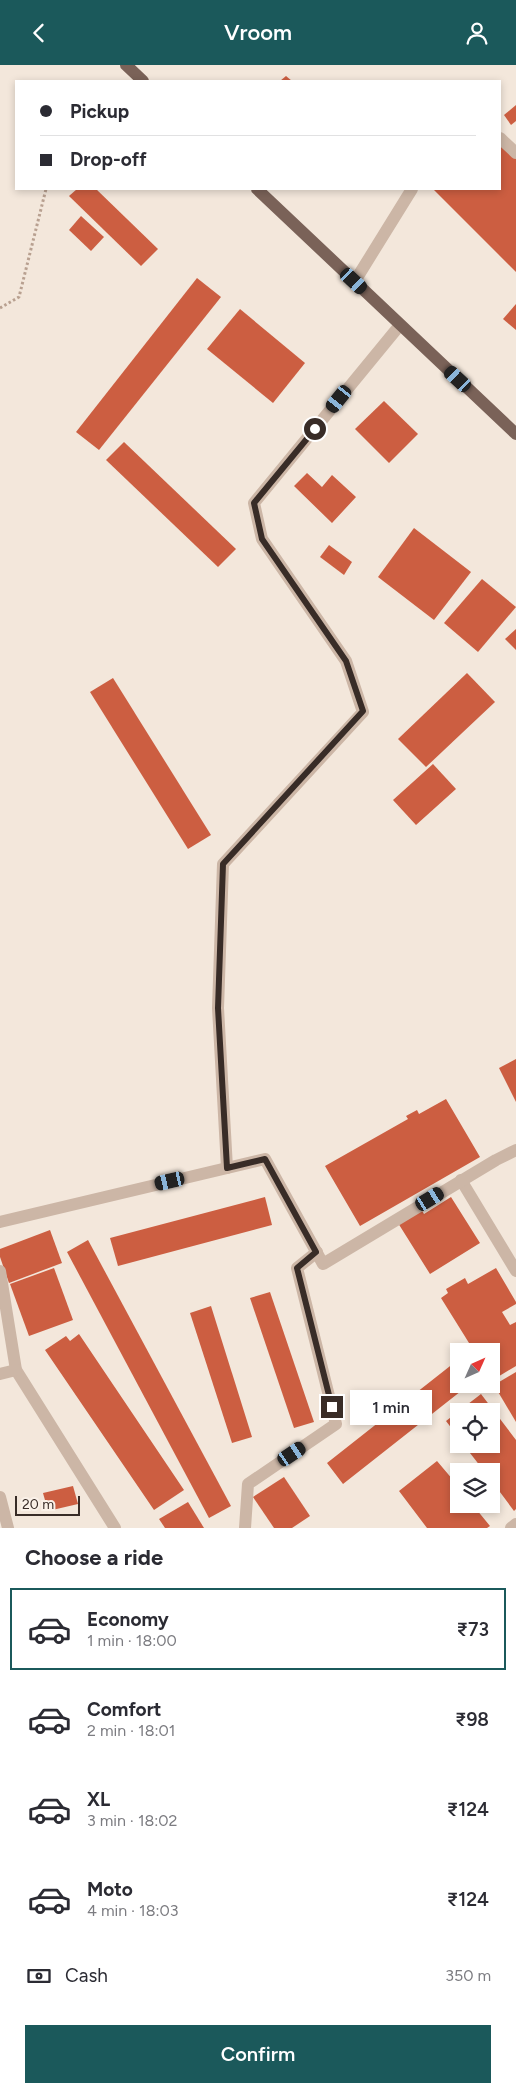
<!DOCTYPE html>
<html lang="en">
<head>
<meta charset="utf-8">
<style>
	body { margin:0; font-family:Figtree,sans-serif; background:#f7f7f7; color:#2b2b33; height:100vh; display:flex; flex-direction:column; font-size:19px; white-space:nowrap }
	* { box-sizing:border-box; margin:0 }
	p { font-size:16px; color:#7c7c81 }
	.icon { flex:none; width:28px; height:28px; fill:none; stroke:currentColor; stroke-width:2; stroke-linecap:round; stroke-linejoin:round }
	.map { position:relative; height:1463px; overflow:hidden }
	.drawer { display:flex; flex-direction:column; background:#fff; flex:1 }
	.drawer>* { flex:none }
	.guide { position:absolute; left:15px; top:15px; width:486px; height:110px; border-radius:0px; box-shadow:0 2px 8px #0003; display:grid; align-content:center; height:110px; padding:0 25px; background:#fff }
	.needle { width:32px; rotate:45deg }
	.fabs { position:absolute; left:450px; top:1278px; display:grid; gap:10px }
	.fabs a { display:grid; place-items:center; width:50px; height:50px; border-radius:0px; background:#fff; box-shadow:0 2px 8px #0003; font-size:25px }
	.scale { position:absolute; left:15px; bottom:12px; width:65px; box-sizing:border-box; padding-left:5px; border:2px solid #382c27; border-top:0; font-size:14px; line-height:18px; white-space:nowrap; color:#382c27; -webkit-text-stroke:4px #faf1e8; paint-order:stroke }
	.end { position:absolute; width:22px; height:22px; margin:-11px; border:6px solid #382c27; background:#fff; box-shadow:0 0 0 2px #fff }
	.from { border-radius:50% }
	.bubble { position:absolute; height:35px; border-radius:0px; background:#fff; box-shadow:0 2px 8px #0003; font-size:16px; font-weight:600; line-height:35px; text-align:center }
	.car { position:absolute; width:15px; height:30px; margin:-15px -8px; border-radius:6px; box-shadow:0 0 4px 1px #0007; background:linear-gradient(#222 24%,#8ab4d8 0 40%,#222 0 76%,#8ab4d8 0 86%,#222 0) }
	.guide b { display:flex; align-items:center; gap:18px; height:48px; font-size:19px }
	.guide b+b { border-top:1px solid #e1e1e2 }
	.guide i { width:12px; height:12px; background:#2b2b33 }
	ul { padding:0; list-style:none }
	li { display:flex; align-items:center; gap:15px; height:82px; margin:0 10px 8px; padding:0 15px; border:2px solid transparent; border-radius:0px }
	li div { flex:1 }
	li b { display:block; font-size:19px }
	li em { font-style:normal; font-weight:600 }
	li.current { border-color:#1b595b }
	li>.icon { width:45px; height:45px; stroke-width:1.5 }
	h2 { padding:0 25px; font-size:22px; line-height:60px }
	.pay { display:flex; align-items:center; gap:12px; height:55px; padding:0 25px; font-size:19px }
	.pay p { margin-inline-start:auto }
	.cta { display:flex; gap:10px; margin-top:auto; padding:10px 25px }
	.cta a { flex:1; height:58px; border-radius:0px; background:#1b595b; color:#fff; font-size:20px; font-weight:600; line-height:58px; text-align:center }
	header { display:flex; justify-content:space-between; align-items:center; height:65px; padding:0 25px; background:#1b595b; color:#fff; font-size:22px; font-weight:600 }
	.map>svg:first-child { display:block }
	.building { fill:#cc5e41 }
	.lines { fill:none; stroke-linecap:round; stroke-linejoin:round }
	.path { stroke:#b8a090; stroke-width:3; stroke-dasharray:2.5 2.5; stroke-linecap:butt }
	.minor { stroke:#ccb6a6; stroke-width:12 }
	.major { stroke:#7a6258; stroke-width:12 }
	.route { stroke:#382c27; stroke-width:6 }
</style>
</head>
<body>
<header><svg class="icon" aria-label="back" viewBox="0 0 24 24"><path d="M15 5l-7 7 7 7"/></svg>Vroom<svg class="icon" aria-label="person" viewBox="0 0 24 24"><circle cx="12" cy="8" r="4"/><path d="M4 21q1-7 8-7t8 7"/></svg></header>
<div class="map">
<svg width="516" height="1463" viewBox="0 0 516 1463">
	<rect width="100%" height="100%" fill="#f3e7db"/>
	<g class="building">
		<path d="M286 11 292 16H280Z"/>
		<path d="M516 40V56L511 60 504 50Z"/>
		<path d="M500 75 516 91V207L433 124H500Z"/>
		<path d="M77 124H96L158 184 141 201 69 131Z"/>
		<path d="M81 151 104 172 91 186 69 165Z"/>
		<path d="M197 213 221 232 99 385 76 367Z"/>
		<path d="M516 239V265L503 254Z"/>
		<path d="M240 244 305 298 273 338 207 284Z"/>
		<path d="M384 336 418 369 389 398 355 364Z"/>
		<path d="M124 377 236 484 218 502 106 395Z"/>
		<path d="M307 408 322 422 332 410 356 432 332 458 294 421Z"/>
		<path d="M414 463 471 507 434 555 378 512Z"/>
		<path d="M329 480 352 497 344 510 320 492Z"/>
		<path d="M482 514 516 542 478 587 444 558Z"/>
		<path d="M516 564V585L505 574Z"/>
		<path d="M467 608 495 637 426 702 398 674Z"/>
		<path d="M113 613 211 770 188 784 90 627Z"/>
		<path d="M433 699 456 724 416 760 393 735Z"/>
		<path d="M516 994V1037L499 1003Z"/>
		<path d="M446 1034 480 1092 360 1161 325 1101 408 1054 406 1051 417 1045 419 1049Z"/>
		<path d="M265 1132 272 1160 118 1201 110 1173Z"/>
		<path d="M451 1132 480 1178 430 1209 398 1158 421 1144 424 1149Z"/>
		<path d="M50 1165 62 1198 9 1218 0 1192V1184Z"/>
		<path d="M88 1175 231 1441 209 1453 67 1187Z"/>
		<path d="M54 1203 73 1255 29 1271 10 1219Z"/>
		<path d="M496 1203 516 1237V1239L502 1247 510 1260 516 1257V1301L491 1316V1286H474L441 1233 448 1228 446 1224 465 1213 468 1219Z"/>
		<path d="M270 1227 314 1357 294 1363 250 1233Z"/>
		<path d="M211 1241 252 1372 232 1378 190 1248Z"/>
		<path d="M79 1269 184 1425 154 1445 45 1285 66 1271 70 1276Z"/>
		<path d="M459 1294V1319H470L343 1419 327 1398Z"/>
		<path d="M516 1307V1357L494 1320Z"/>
		<path d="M481 1329 516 1375V1444L514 1446 491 1415V1406H484L463 1379H491V1346H459V1373L446 1356Z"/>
		<path d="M437 1396 459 1422V1439H472L490 1461 487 1463H427L399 1426Z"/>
		<path d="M284 1412 310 1451 292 1463H274L253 1432Z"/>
		<path d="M73 1421 78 1439 48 1446 43 1428Z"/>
		<path d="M188 1437 204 1463H165L159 1454Z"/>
	</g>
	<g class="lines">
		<path class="path" d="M0 243 19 232 46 124"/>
		<g class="minor">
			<path d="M500 73 516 88"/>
			<path d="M355 216 412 124"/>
			<path d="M227 1103 218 943 223 799 363 647 346 596 262 474 254 438 400 260"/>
			<path d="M461 1115 516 1206"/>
			<path d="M0 1157 265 1094 323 1199 496 1095 516 1085"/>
			<path d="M0 1206 16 1305 115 1463"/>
			<path d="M0 1309 16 1305"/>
			<path d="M0 1432 8 1463"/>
			<path d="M245 1463 248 1419 336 1359 297 1203 317 1187"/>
			<path d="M511 1463 516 1459"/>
		</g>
		<g class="major">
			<path d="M126 0 143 16"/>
			<path d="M257 124 516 369"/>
		</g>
	</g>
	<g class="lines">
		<path class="route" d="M315 364 254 438 262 474 346 596 363 646 223 799 218 943 227 1103 265 1094 316 1187 297 1203 332 1342"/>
	</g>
</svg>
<div class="fabs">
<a><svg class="needle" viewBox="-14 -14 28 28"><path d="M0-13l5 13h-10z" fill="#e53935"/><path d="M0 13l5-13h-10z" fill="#7c7c81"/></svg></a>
<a><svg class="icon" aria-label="locate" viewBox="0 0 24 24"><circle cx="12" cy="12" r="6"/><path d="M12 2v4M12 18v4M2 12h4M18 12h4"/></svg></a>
<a><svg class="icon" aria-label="layers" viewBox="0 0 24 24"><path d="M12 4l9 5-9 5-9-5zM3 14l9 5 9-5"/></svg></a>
</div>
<div class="scale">20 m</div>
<i class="end from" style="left:315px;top:364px"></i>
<i class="end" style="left:332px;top:1342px"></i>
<div class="bubble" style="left:350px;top:1325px;width:82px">1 min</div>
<i class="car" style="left:354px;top:216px;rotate:133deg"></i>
<i class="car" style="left:458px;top:314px;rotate:313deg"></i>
<i class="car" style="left:339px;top:334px;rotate:219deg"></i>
<i class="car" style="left:170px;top:1116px;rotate:257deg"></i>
<i class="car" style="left:430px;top:1134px;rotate:59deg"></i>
<i class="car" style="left:292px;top:1389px;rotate:56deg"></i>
<div class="guide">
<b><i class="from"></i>Pickup</b>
<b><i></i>Drop-off</b>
</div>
</div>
<section class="drawer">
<h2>Choose a ride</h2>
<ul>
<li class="current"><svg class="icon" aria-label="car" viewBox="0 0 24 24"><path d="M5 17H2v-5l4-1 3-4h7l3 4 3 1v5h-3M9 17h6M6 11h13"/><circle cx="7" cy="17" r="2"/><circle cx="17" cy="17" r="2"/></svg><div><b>Economy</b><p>1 min · 18:00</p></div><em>₹73</em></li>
<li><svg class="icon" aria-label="car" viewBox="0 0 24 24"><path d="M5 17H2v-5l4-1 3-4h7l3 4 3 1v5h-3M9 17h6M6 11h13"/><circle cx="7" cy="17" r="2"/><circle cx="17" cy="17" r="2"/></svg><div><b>Comfort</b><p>2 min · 18:01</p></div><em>₹98</em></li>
<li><svg class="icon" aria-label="car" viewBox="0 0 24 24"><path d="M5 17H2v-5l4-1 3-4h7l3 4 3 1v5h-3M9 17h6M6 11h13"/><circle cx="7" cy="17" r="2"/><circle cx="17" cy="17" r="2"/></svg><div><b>XL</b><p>3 min · 18:02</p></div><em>₹124</em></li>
<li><svg class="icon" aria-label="car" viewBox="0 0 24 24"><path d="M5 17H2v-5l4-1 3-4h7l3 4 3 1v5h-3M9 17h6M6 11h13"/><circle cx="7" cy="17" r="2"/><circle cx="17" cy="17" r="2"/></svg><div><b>Moto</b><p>4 min · 18:03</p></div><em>₹124</em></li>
</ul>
<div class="pay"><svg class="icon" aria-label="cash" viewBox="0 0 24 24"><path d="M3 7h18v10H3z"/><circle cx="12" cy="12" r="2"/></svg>Cash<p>350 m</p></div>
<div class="cta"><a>Confirm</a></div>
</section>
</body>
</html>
